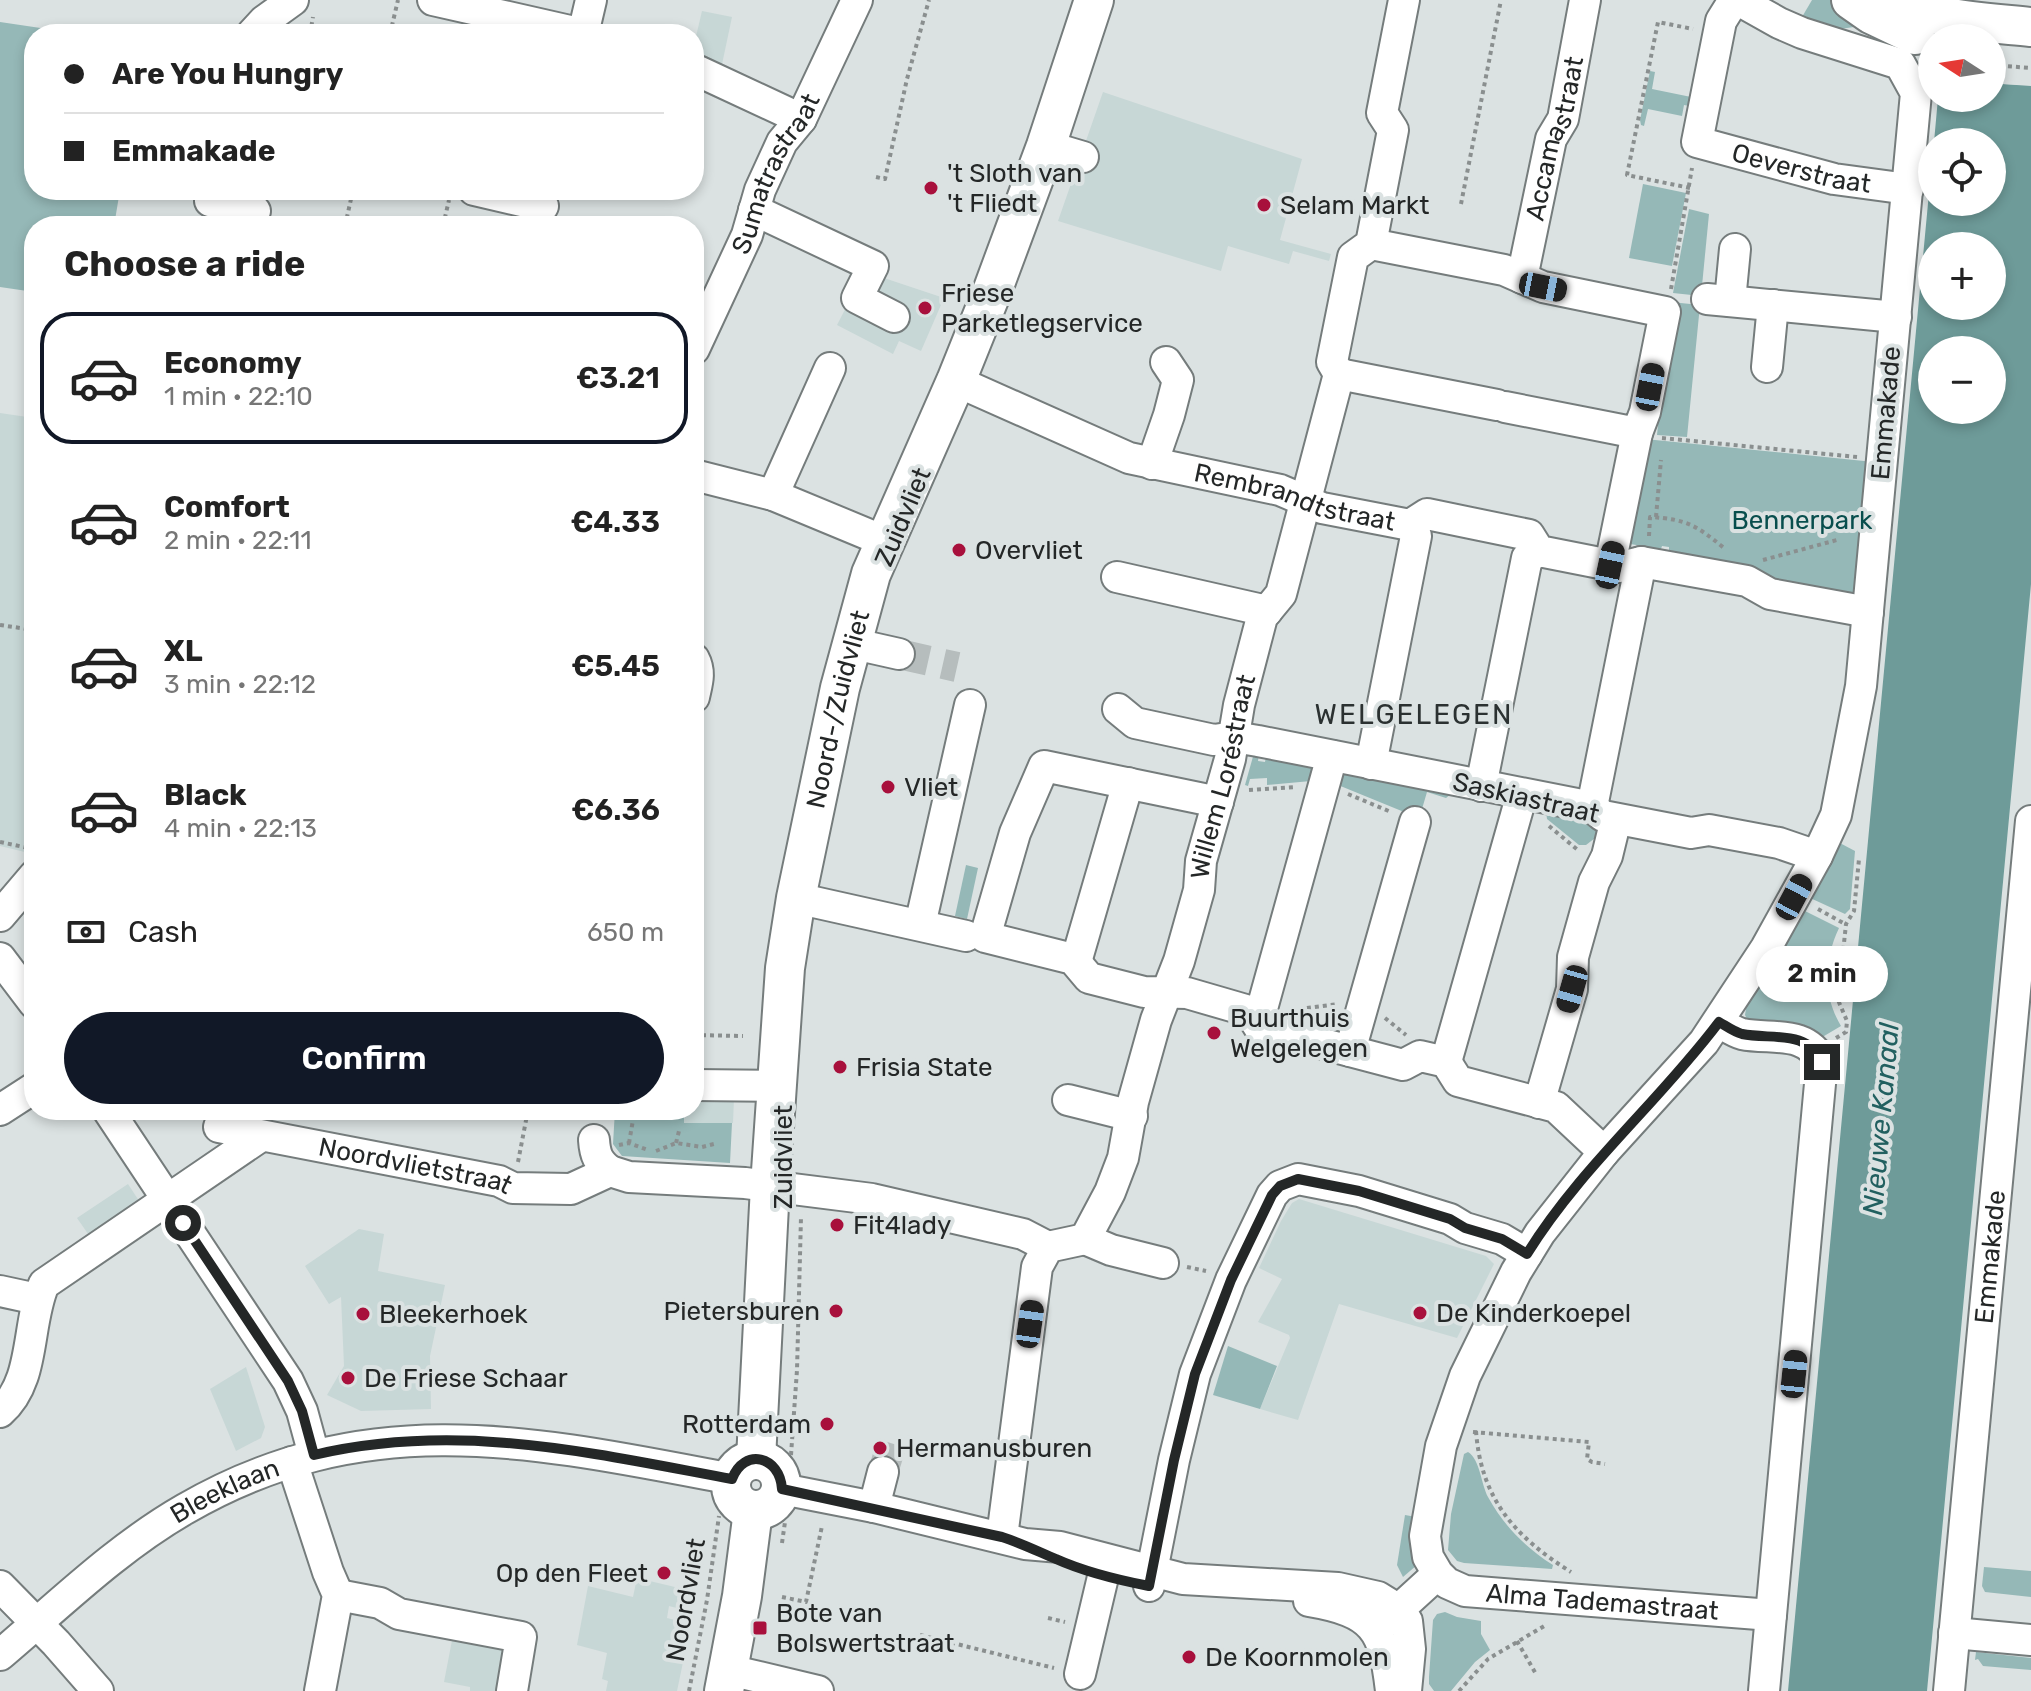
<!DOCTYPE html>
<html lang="en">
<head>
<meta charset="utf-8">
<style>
	body { margin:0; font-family:Rubik,sans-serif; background:#f2f2f2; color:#222; height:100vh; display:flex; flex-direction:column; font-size:30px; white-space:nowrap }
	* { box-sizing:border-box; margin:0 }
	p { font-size:26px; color:#767676 }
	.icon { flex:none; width:44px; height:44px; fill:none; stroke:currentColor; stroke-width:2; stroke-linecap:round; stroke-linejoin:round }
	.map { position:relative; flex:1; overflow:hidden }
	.panel { position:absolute; left:24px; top:216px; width:680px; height:904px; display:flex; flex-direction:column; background:#fff; border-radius:32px; box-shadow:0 4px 12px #0003 }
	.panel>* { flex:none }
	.top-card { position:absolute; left:24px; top:24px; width:680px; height:176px; border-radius:32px; box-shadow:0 4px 12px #0003; display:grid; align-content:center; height:176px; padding:0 40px; background:#fff }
	.needle { width:52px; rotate:282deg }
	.buttons { position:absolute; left:1918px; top:24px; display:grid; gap:16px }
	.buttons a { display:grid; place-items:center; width:88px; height:88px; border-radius:50%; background:#fff; box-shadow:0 4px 12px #0003; font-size:40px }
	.end { position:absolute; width:36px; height:36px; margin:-18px; border:10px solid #242727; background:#fff; box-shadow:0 0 0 4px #fff }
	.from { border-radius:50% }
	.bubble { position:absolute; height:56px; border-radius:28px; background:#fff; box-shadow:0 4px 12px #0003; font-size:26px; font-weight:600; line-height:56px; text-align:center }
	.car { position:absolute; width:24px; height:48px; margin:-24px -12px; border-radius:10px; box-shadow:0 0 6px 2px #0007; background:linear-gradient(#222 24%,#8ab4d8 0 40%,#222 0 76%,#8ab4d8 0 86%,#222 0) }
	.top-card b { display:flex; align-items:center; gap:28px; height:76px; font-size:30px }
	.top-card b+b { border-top:2px solid #e0e0e0 }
	.top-card i { width:20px; height:20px; background:#222 }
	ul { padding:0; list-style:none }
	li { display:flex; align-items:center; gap:24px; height:132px; margin:0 16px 12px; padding:0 24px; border:4px solid transparent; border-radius:32px }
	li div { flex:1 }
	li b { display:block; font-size:30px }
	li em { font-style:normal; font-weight:600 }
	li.active { border-color:#111827 }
	li>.icon { width:72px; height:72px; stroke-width:1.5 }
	h2 { padding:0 40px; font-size:36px; line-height:96px }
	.pay { display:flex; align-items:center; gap:20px; height:88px; padding:0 40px; font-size:30px }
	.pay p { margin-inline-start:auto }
	.action { display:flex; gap:16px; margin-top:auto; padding:16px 40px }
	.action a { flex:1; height:92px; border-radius:48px; background:#111827; color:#fff; font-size:32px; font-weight:600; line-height:92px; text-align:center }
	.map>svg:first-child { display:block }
	.built { fill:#c7d7d6 }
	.green { fill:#95b8b7 }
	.water { fill:#6e9b99; fill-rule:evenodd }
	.pier { fill:#dbe2e2 }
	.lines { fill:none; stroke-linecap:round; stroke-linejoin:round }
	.minor-tunnel { stroke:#b6bdbd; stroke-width:30; stroke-dasharray:30 15; stroke-linecap:butt }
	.minor-casing { stroke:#757c7c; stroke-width:34 }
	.major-casing { stroke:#757c7c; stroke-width:42 }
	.path { stroke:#8a8f8f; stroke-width:4; stroke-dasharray:4 4; stroke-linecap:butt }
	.minor { stroke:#fff; stroke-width:30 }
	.major { stroke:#fff; stroke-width:38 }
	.route { stroke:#242727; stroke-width:10 }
	.poi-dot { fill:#a8103c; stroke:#dbe2e2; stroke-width:3 }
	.labels { text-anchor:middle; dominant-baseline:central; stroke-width:8; stroke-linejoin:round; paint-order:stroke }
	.street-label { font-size:26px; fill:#242727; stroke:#dbe2e2 }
	.poi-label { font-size:26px; fill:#242727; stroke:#dbe2e2; text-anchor:start }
	.park-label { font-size:26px; fill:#084e4d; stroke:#dbe2e2 }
	.neighbourhood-label { font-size:28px; letter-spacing:2px; fill:#2b3131; stroke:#dbe2e2 }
	.water-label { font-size:28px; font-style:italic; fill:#226060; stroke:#dbe2e2 }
</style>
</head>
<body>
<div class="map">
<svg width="2031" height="1691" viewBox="0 0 2031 1691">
	<rect width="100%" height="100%" fill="#dbe2e2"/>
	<g class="built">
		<path d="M702 11 732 17 721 69 694 75V45Z"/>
		<path d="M1103 92 1302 159 1280 240 1331 254 1329 261 1293 251 1289 264 1228 246 1221 271 1058 221Z"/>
		<path d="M871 259 875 275 944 298 921 351 899 341 893 354 837 325Z"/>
		<path d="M0 413 34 418 33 854 0 846Z"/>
		<path d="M694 1098H734L733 1123H684V1110H694Z"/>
		<path d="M128 1184 143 1207 93 1241 77 1218Z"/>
		<path d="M1299 1199 1486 1256 1494 1264 1457 1338 1339 1304 1298 1420 1260 1409 1290 1338 1289 1335 1258 1322 1282 1279 1259 1268 1281 1221 1292 1203Z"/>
		<path d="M359 1229 384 1234 378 1271 445 1285 430 1356 431 1409 361 1411 327 1395 344 1366 341 1297 329 1304 305 1266Z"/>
		<path d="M246 1367 265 1427 261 1438 236 1451 210 1389Z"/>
		<path d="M637 1578 696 1592 692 1612 669 1606 667 1618 691 1624 677 1691H606L608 1681 602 1679 607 1653 577 1645 588 1586 633 1597Z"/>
		<path d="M454 1630 507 1641 503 1691H470V1687L444 1682Z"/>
	</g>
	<g class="green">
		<path d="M1812 0H1837L1868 25 1840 29 1802 17Z"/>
		<path d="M0 22 81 34H34V190H120L114 226H34V292L0 287Z"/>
		<path d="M1650 71 1655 72 1652 89 1696 98 1694 107 1684 105 1682 116 1648 109 1644 126 1641 125 1640 120Z"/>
		<path d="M1643 184 1686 193 1672 266 1629 258Z"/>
		<path d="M1689 209 1709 214 1701 296 1673 293Z"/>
		<path d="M1671 302 1700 305 1687 437 1657 435 1658 425 1647 424Z"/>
		<path d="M1645 439 1874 462 1858 595 1672 560 1673 552 1669 551V547L1662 546 1661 549 1624 543Z"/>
		<path d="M1254 753 1259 754 1258 761 1265 762 1266 756 1321 766 1311 781 1267 785V778L1250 779 1248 786 1245 785Z"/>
		<path d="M1338 770 1451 794 1446 798 1427 792 1422 809 1409 814 1338 785Z"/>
		<path d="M1546 812 1596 824 1598 825 1599 835 1586 845H1579L1547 819Z"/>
		<path d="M1836 841 1855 851 1850 909 1845 914 1808 897Z"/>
		<path d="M966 865 978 868 967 919 955 916Z"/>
		<path d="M1801 909 1839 928C1824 960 1822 994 1841 1026L1819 1039 1748 1021 1745 1015 1747 1003Z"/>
		<path d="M615 1110H684V1123H732L730 1163 622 1156 613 1144Z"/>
		<path d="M1228 1346 1277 1366 1260 1409 1213 1395Z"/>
		<path d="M1468 1452C1480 1459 1481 1484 1488 1497 1504 1526 1525 1547 1553 1565L1552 1569 1464 1563 1457 1561 1448 1550 1451 1514 1464 1454Z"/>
		<path d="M1405 1515 1416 1517 1417 1565 1403 1577 1397 1565Z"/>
		<path d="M1984 1567 2031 1571V1597L1985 1592 1982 1586Z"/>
		<path d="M1445 1612 1457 1617 1481 1621V1634L1490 1650 1475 1662 1451 1691H1434L1429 1684V1677L1433 1620 1437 1614Z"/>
		<path d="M1976 1652 2031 1658V1670L1983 1666 1978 1659 1975 1660Z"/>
	</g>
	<path class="water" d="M1982 0H2010L2003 84 2025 85 2031 15V584L1927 1691H1788L1932 161V202H1992V142H1934L1938 98H1992V38ZM1932 246H1992V306H1932ZM1932 350H1992V410H1932Z"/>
	<path class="pier" d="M1948 0H2014L2006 80 2021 82 2027 14 2031 11V86L2002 84V80L1992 79V38H1944Z"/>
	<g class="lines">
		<g class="minor-tunnel">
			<path d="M899 654 957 667"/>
			<path d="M883 1472 895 1433"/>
		</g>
		<defs>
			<g id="minor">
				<path d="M433 0 583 34"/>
				<path id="s1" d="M1734 0 1721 21 1697 142 1834 179 1908 189"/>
				<path id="s2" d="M1738 0 1779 23 1802 33 1900 64 1916 93 1861 686 1836 815 1817 856 1766 948 1704 1042 1604 1152 1540 1233 1516 1272 1465 1376 1441 1446 1425 1536 1428 1557 1438 1574 1447 1583 1465 1591 1771 1615"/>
				<path d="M252 34 264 21 293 0"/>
				<path d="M583 34 591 0"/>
				<path d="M698 71 801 119"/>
				<path d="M1046 146 1083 157"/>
				<path d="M474 190 543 206"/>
				<path d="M210 201 255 211"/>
				<path d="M754 210 873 266 857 298 894 317"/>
				<path d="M1371 244 1504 270 1543 287 1665 312 1645 412 1637 433 1505 407"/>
				<path id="s3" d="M1522 278 1551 139 1563 119 1585 0"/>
				<path d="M1707 299 1896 317"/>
				<path d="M1730 301 1735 249"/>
				<path id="s4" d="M694 349 747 235 760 190 782 142 801 119 857 0"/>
				<path d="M1767 367 1773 305"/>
				<path d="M1339 374 1497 405"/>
				<path id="s5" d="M956 381 1129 458 1280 490 1322 508 1410 525 1427 514 1529 535 1539 551 1620 567 1641 562 1747 581 1770 594 1868 612"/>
				<path d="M1152 464 1169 415 1178 380 1166 362"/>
				<path d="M694 475 773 495 884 541"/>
				<path d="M773 495 830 368"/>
				<path d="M1610 565 1637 433"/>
				<path d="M1117 577 1267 611"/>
				<path d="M850 643 899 654"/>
				<path d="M694 659C701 672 697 683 694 697"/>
				<path d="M1118 709 1135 723 1214 740 1234 737 1258 741 1592 807 1603 816 1691 833 1709 830 1779 843 1817 856"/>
				<path d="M1371 764 1416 536 1410 525"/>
				<path d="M1481 786 1527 558 1539 551"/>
				<path d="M1218 802 1044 766 1015 833 985 937 1073 959 1089 978 1144 992 1187 993 1249 1011 1259 1027 1403 1065 1420 1056 1446 1062 1458 1081 1556 1107 1604 1152"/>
				<path d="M1592 807 1641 562"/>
				<path d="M796 898 966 936"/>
				<path d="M0 916 34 876"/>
				<path d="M920 925 970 705"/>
				<path d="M0 958 34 1003"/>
				<path d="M1073 959 1078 955 1128 783"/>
				<path d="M1253 1018 1261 1014 1263 1005 1332 756"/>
				<path d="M1719 1022C1726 1026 1734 1032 1742 1034 1772 1040 1806 1029 1822 1062L1764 1691"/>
				<path d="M1350 1051 1415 822"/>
				<path d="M1446 1062 1522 794"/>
				<path d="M694 1085 776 1086"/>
				<path d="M1068 1100 1132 1116"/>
				<path d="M1539 1103 1572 989 1573 957 1594 882 1607 856 1616 819"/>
				<path d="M0 1110 34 1088"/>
				<path d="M108 1110 288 1381 302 1411 314 1455"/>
				<path id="s6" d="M219 1127 499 1181 513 1188 571 1189 610 1171 629 1177 745 1183 872 1199 1023 1234 1048 1247"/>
				<path d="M594 1140C595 1155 598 1162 610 1171"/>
				<path d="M1085 1239 1111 1250 1163 1263"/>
				<path d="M0 1291 37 1299"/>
				<path d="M0 1412C36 1381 26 1325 44 1284L261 1136"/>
				<path d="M292 1462 328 1572 338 1595 320 1691"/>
				<path d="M782 1489 874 1507 1025 1544 1060 1547 1183 1579 1338 1588 1378 1597 1399 1610 1407 1621 1410 1649 1406 1691"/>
				<path d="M874 1507 883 1472"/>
				<path id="s7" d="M1002 1537 1037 1267 1048 1247 1085 1239 1110 1192 1123 1158 1133 1102 1156 1020 1179 961 1199 890 1201 861 1230 759 1239 705 1262 617 1281 594 1339 374 1332 362 1353 257 1371 244 1393 130 1382 113 1404 0"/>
				<path d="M0 1586 56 1643 98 1691"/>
				<path d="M1149 1586 1174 1460 1195 1374 1231 1280 1272 1195 1280 1186 1298 1179 1359 1191 1450 1219 1465 1228 1502 1239 1527 1254"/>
				<path d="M338 1595 380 1603 399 1614 521 1637 512 1691"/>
				<path d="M1309 1601C1374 1612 1384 1629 1391 1691"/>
				<path d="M1384 1623 1430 1581"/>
				<path d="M1954 1633 2031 1640"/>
				<path id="s8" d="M0 1655C59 1605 117 1548 185 1509 368 1403 537 1442 732 1479"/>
				<path d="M729 1670 818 1691"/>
				<path d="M1080 1674 1107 1560"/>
				<path id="s9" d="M1949 1691 2031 821"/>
			</g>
			<g id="major">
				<path d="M1851 0 1871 14 1915 35"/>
				<path d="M1892 0C1939 21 1981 22 2031 27"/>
				<path id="s10" d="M756 1459 770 1186 785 968 796 898 840 688 871 574 956 381 993 289 1046 146 1094 0"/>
				<circle cx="756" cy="1485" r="25"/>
				<path d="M724 1691 742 1596 753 1511"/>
			</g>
		</defs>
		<use href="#minor" class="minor-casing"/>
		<use href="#major" class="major-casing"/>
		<g class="path">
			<path d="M310 34 313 17"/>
			<path d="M390 34 398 0"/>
			<path d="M1992 65 2031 68"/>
			<path d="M876 177 885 179 907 79 929 0"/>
			<path d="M1690 188 1627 175 1658 22 1693 29"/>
			<path d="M1461 204 1501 0"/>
			<path d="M345 226 353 190"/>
			<path d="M443 226 449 200"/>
			<path d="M1671 289 1692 168"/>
			<path d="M1662 438 1857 457"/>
			<path d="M1656 517 1661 460"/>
			<path d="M1649 536 1650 517C1687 519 1697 526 1724 548"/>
			<path d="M1763 560 1837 540"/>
			<path d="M0 625 34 630"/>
			<path d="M1249 790 1296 787"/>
			<path d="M1348 794 1391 812"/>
			<path d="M1549 826 1579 851"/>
			<path d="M0 842 33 849"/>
			<path d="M1818 909 1845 924"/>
			<path d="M1299 1009 1338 1004"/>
			<path d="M1385 1018 1406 1035"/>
			<path d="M694 1035 743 1036"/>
			<path d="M1836 1038 1846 1032 1847 1021 1838 1000 1846 924 1854 911 1859 859"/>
			<path d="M629 1143 633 1120"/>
			<path d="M676 1143 679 1131"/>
			<path d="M619 1145 629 1143 648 1150"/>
			<path d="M656 1151 676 1143 702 1147 714 1144"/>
			<path d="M518 1162 528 1110"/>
			<path d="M1187 1267 1206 1271"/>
			<path d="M1476 1431C1481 1499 1515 1537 1571 1572"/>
			<path d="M1473 1432 1589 1442 1587 1459 1592 1462 1605 1464"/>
			<path d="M791 1455 797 1370 801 1217"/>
			<path d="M782 1543 785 1522"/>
			<path d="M782 1597 806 1602 822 1526"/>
			<path d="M1048 1618 1065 1622"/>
			<path d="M920 1635 1054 1668"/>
			<path d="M1517 1641 1536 1674"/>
			<path d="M689 1691 707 1600 719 1516"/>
			<path d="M1459 1691 1488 1659 1546 1625"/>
		</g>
		<use href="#minor" class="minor"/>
		<use href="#major" class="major"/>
	</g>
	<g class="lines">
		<path class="route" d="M183 1223 288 1381 302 1411 314 1455C458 1421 591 1453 732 1479 744 1447 780 1456 782 1489L1002 1537C1021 1543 1037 1551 1056 1559 1085 1572 1118 1580 1149 1586L1174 1460 1195 1374 1231 1280 1272 1195 1280 1186 1298 1179 1359 1191 1450 1219 1465 1228 1502 1239 1527 1254C1580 1168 1658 1103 1719 1022 1726 1026 1734 1032 1742 1034 1771 1040 1807 1029 1822 1062"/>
	</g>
	<g class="poi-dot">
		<circle cx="931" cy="188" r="8"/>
		<circle cx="1264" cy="205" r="8"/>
		<circle cx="925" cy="308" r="8"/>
		<circle cx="959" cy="550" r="8"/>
		<circle cx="888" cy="787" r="8"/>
		<circle cx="1214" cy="1033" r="8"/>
		<circle cx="840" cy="1067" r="8"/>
		<circle cx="837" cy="1225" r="8"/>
		<circle cx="836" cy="1311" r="8"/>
		<circle cx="1420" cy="1313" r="8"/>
		<circle cx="363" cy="1314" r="8"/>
		<circle cx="348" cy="1378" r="8"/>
		<circle cx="827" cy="1424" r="8"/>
		<circle cx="880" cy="1448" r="8"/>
		<circle cx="664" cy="1573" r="8"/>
		<rect x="752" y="1620" width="16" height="16" rx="4"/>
		<circle cx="1189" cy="1657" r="8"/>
	</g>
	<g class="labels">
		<g class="street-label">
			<text stroke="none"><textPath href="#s3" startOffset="144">Accamastraat</textPath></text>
			<text stroke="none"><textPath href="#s1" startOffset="256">Oeverstraat</textPath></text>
			<text stroke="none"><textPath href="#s4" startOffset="194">Sumatrastraat</textPath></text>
			<text transform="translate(1886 413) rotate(-85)">Emmakade</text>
			<text stroke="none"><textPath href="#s5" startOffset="360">Rembrandtstraat</textPath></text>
			<text transform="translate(903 517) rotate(-67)">Zuidvliet</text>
			<text stroke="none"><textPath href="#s10" startOffset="756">Noord-/Zuidvliet</textPath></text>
			<text stroke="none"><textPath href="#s7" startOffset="818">Willem Loréstraat</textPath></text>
			<text transform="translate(1526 798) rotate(13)">Saskiastraat</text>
			<text transform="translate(783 1157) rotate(-90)">Zuidvliet</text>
			<text stroke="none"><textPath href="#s6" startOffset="200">Noordvlietstraat</textPath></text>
			<text stroke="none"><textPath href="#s9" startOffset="436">Emmakade</textPath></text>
			<text stroke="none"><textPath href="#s8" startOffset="280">Bleeklaan</textPath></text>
			<text transform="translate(686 1600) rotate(-80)">Noordvliet</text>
			<text stroke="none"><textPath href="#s2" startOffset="1988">Alma Tademastraat</textPath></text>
		</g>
		<g class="poi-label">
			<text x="947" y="173">'t Sloth van<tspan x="947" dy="30">'t Fliedt</tspan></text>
			<text x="1280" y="205">Selam Markt</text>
			<text x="941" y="293">Friese<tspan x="941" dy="30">Parketlegservice</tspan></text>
			<text x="975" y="550">Overvliet</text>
			<text x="904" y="787">Vliet</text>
			<text x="1230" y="1018">Buurthuis<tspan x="1230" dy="30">Welgelegen</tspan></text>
			<text x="856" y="1067">Frisia State</text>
			<text x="853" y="1225">Fit4lady</text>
			<text x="820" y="1311" text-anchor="end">Pietersburen</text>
			<text x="1436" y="1313">De Kinderkoepel</text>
			<text x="379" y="1314">Bleekerhoek</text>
			<text x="364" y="1378">De Friese Schaar</text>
			<text x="811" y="1424" text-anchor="end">Rotterdam</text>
			<text x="896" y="1448">Hermanusburen</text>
			<text x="648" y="1573" text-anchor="end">Op den Fleet</text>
			<text x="776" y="1613">Bote van<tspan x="776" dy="30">Bolswertstraat</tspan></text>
			<text x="1205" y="1657">De Koornmolen</text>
		</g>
		<g class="park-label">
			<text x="1802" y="520">Bennerpark</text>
		</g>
		<g class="neighbourhood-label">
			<text x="1414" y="714">WELGELEGEN</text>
		</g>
		<g class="water-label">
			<text transform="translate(1881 1119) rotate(-85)">Nieuwe Kanaal</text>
		</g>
	</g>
</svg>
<div class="buttons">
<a><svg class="needle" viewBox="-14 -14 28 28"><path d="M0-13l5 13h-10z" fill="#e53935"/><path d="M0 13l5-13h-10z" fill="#767676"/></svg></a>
<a><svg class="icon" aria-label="locate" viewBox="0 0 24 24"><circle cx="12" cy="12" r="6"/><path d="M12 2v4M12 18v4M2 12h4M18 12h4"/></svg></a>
<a>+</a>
<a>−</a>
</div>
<i class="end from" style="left:183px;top:1223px"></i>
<i class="end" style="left:1822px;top:1062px"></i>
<div class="bubble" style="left:1756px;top:946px;width:132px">2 min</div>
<i class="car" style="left:1543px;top:287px;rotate:101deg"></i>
<i class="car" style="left:1650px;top:387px;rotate:11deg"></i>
<i class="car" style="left:1610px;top:565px;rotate:12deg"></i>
<i class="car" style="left:1794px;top:897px;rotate:28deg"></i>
<i class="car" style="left:1572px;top:989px;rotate:196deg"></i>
<i class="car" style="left:1030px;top:1324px;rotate:8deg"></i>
<i class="car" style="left:1794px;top:1374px;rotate:6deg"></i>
<div class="top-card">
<b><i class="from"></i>Are You Hungry</b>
<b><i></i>Emmakade</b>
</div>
<section class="panel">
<h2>Choose a ride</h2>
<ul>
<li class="active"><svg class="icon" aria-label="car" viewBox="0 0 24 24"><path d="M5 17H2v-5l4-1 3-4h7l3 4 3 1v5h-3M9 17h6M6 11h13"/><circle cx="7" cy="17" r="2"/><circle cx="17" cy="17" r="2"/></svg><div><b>Economy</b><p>1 min · 22:10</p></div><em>€3.21</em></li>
<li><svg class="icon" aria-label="car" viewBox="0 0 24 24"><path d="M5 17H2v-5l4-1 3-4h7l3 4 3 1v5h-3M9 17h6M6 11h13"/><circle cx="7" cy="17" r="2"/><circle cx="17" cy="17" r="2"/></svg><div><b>Comfort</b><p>2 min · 22:11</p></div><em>€4.33</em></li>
<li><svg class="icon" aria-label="car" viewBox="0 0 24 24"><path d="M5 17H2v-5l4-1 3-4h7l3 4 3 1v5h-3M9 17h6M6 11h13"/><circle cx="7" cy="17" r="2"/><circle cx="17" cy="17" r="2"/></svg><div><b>XL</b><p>3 min · 22:12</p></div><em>€5.45</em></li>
<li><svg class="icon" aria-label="car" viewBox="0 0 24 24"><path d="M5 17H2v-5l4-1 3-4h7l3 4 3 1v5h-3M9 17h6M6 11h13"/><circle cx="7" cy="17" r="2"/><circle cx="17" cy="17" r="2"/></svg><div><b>Black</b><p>4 min · 22:13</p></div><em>€6.36</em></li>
</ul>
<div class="pay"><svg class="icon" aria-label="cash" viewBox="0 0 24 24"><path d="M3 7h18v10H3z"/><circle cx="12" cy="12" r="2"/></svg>Cash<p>650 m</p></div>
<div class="action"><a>Confirm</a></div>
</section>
</div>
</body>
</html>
